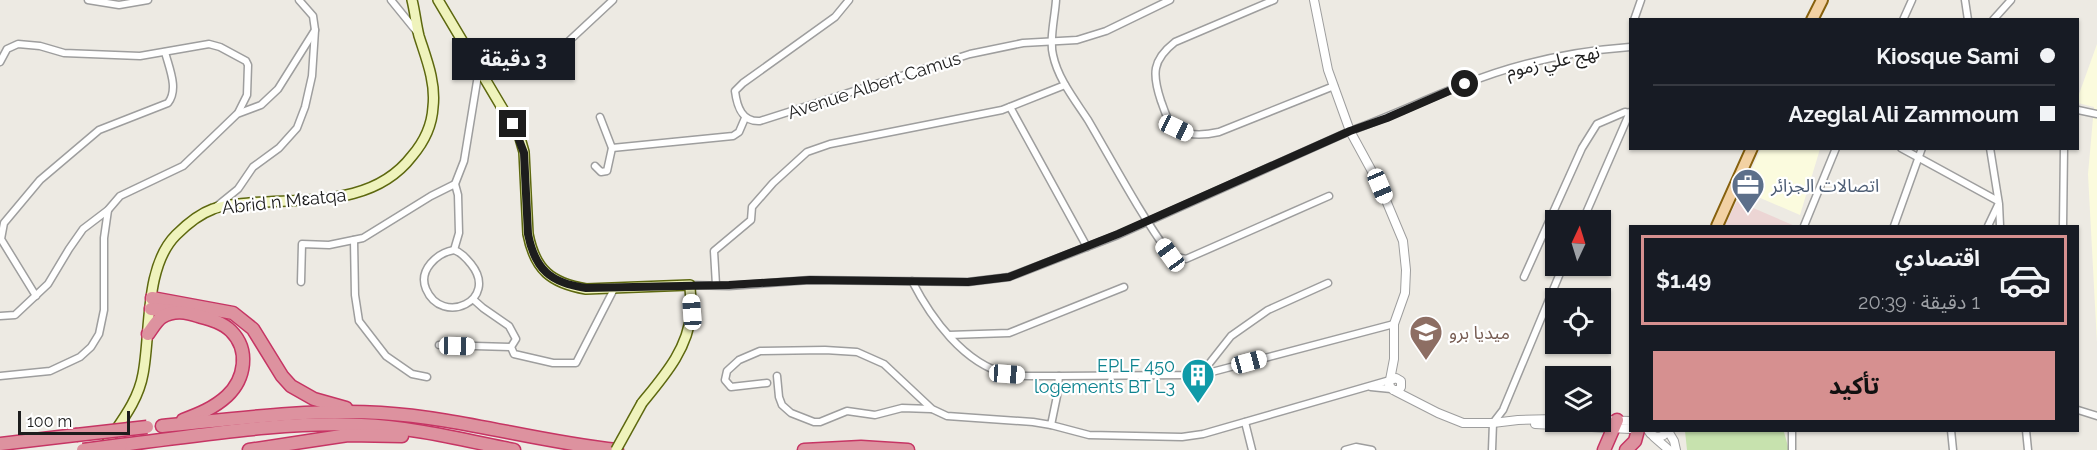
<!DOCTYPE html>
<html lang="ar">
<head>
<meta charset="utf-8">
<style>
	body { margin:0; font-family:Raleway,"Noto Sans Arabic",sans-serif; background:#20242c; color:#f1f3f6; direction:rtl; height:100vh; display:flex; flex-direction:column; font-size:22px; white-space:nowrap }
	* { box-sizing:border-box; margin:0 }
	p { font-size:20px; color:#9ea1a6 }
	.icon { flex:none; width:33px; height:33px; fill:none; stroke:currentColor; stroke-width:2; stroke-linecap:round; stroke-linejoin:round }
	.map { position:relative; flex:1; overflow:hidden; direction:ltr }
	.sheet { position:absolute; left:1629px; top:225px; width:450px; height:207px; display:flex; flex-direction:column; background:#171b24; border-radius:0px; box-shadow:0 2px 4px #0004; direction:rtl }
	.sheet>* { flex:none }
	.hud { position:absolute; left:1629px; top:18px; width:450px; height:132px; border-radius:0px; box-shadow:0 2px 4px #0004; direction:rtl; display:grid; align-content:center; height:132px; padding:0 24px; background:#171b24 }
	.needle { width:39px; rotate:4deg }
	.controls { position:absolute; left:1545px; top:210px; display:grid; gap:12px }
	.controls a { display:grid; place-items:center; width:66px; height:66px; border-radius:0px; background:#171b24; box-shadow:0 2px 4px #0004; font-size:30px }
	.scale { position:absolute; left:18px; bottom:15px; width:112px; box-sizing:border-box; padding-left:6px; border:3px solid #1d1d1d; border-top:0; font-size:16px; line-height:21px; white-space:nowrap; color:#1d1d1d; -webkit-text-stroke:4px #fff; paint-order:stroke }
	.end { position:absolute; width:27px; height:27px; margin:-14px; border:8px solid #1d1d1d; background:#fff; box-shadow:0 0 0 3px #fff }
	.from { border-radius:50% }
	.bubble { position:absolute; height:42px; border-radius:0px; background:#171b24; box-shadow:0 2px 4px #0004; font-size:20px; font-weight:700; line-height:42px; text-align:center; direction:rtl }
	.car { position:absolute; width:18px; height:36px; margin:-18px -9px; border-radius:8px; box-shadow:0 0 4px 2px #0007; background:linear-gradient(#fff 24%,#345 0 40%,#fff 0 76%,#345 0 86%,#fff 0) }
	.hud b { display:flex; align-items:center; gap:21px; height:57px; font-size:22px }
	.hud b+b { border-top:2px solid #363941 }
	.hud i { width:15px; height:15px; background:#f1f3f6 }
	ul { padding:10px 0 0; list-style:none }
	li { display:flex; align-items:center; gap:18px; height:90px; margin:0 12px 9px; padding:0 12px; border:3px solid #363941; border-radius:0px }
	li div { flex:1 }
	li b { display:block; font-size:22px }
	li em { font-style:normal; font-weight:700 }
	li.on { border-color:#d69090 }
	li>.icon { width:54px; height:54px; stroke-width:1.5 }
	.action { display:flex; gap:12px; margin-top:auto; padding:12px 24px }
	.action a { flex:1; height:69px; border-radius:0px; background:#d69090; color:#111; font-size:24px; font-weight:700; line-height:69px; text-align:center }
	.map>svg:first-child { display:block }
	.commercial { fill:#ecd5d4 }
	.education { fill:#fbfbde }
	.grass { fill:#c7e2ae }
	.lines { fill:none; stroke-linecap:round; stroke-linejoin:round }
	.minor-casing { stroke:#9e9e9e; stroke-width:9 }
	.tertiary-casing { stroke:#9e9e9e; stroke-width:10 }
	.secondary-casing { stroke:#5d680f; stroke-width:12 }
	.primary-casing { stroke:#87610e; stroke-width:14 }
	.motorway-casing { stroke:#c63564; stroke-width:15 }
	.minor { stroke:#fff; stroke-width:6 }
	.tertiary { stroke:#fff; stroke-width:8 }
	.secondary { stroke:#eff3bc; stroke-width:9 }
	.primary { stroke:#f2d1a3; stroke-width:10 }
	.motorway { stroke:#dd929f; stroke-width:12 }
	.secondary-bridge-casing { stroke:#5d680f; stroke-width:12; stroke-linecap:butt }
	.motorway-bridge-casing { stroke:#c63564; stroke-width:15; stroke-linecap:butt }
	.secondary-bridge { stroke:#eff3bc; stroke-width:9 }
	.motorway-bridge { stroke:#dd929f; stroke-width:12 }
	.route { stroke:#1d1d1d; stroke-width:8 }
	.labels { text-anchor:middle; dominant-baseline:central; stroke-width:4.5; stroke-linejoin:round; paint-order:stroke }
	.street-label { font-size:18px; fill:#1d1d1d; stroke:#fff }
	.service-label { font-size:18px; fill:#4e5e75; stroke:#fff; text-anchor:start }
	.education-label { font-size:18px; fill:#785e54; stroke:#fff; text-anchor:start }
	.culture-label { font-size:18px; fill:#0d838f; stroke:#fff; text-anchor:end }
</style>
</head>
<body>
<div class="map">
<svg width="2097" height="450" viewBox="0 0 2097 450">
	<rect width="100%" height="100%" fill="#edeae3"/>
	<path class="commercial" d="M1737 201 1795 226H1724Z"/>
	<g class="education">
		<path d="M2097 44V343L2088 174 2094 107 2078 103V97Z"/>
		<path d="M1761 149H1820L1800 215 1742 190Z"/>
	</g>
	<path class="grass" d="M1685 431H1781L1784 432 1789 450H1687Z"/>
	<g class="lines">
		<defs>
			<g id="minor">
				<path d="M88 0 119 5 148 0"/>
				<path d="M391 0 417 32"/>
				<path d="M849 0 835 17 743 83 735 91C737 107 742 122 760 121L970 54 1023 43 1077 40 1106 31 1170 0"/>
				<path d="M1056 0C1055 17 1049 40 1053 55 1058 79 1075 100 1088 120 1115 166 1139 212 1170 255L1186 259 1329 196"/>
				<path d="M1274 0 1175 42C1152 60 1152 74 1161 101 1163 106 1165 113 1168 119 1178 137 1201 136 1219 132L1334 86"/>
				<path d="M1965 0 1968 20"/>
				<path d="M1634 20 1641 0"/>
				<path d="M1903 20 1912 0"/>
				<path d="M1993 20 2011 0"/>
				<path d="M0 62 7 49 18 44 40 46 64 53 140 56 209 44 220 47 246 61 248 65 247 95 238 113"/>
				<path d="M541 67 613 0"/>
				<path d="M1010 107 1087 247"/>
				<path d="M2078 110 2097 114"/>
				<path d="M612 148 733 136 739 132 745 118"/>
				<path d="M1901 148 1998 201"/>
				<path d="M1990 148 1999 204 2000 226"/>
				<path d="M595 166 601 172 607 171 612 148 600 117"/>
				<path d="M217 206 238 189 253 167 279 148 297 128 305 107 312 76 315 30 313 16 299 0"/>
				<path d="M1583 220 1630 112"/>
				<path d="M1804 226 1836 148"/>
				<path d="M1894 226 1922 148"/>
				<path d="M1988 226 1998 205"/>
				<path d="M2063 226 2064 148"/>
				<path d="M354 240 355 295 359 321 386 356 412 374 427 377"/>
				<path d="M454 250 459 233 458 195 455 184 464 161 479 69"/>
				<path d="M454 250C461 252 466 258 471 264 500 300 442 327 426 289 418 270 437 253 454 250Z"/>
				<path d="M1524 277 1582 148 1597 124 1625 112 1630 113"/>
				<path d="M301 282 302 244 329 245 363 238 431 196 455 184"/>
				<path d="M690 285 729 286 810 280 968 282 1009 277 1118 235 1350 131C1389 117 1426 99 1465 84 1517 63 1575 51 1630 47"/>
				<path d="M716 285 714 251 751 220 752 207 773 183 807 152 830 144 1002 110 1065 85"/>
				<path d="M36 296 1 239 4 223 40 180 99 130 168 103C179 89 169 68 165 52"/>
				<path d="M474 300 483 308 509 326 516 339 511 347 514 354 553 363H576L615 287"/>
				<path d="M0 316 15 315 48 284 69 249 83 229 108 210 120 196 183 166 237 114 261 105 278 89 315 30"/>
				<path d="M949 335 1009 333 1124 287"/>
				<path d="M439 345 511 347"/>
				<path d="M1201 374 1231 336 1268 310 1328 283"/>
				<path d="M0 376 50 371 80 357 91 347 99 334 104 310V238L108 210"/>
				<path d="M777 376 779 397 782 405 791 413 814 422H820L847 411 875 415 902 408 931 409"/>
				<path d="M1059 376 1185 375 1208 373 1394 324"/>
				<path d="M767 383 731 387 725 380 727 371 739 360 760 351 825 350 857 352 884 364 932 409 947 416 1033 422 1051 425 1057 396 1059 376C1043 376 1023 377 1007 374 964 364 931 318 912 281"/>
				<path d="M1371 387 1391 389"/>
				<path d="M2078 410 2097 416"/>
				<path d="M1245 422 1252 450"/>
				<path d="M1051 425 1089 435 1182 437 1203 434 1390 380"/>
				<path d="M1951 430 1953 450"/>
				<path d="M2026 430 2028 450"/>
				<path d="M1345 450 1356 447 1372 450"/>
				<path d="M1492 450 1493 423 1503 410 1563 266"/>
				<path d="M1792 450V430"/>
			</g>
			<g id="tertiary">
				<path d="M1314 0 1328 70 1350 131 1380 186 1403 241 1406 270 1405 293 1394 324V359L1389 385 1393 390H1399L1401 387V381L1396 378 1391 380"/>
				<path d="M1395 391 1438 413 1463 423H1493L1518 420 1556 419"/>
				<path d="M1600 420 1630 421"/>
				<path d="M1535 424 1630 429"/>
				<path d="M1648 430C1653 439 1663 439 1668 430"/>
				<path d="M1668 431 1674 441 1676 450"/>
				<path d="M1654 437 1669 450"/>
			</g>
			<g id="secondary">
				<path d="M438 0 520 138 524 152 528 234C535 270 551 283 586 289L690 285C690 294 692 304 691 313 688 349 664 376 642 403"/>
				<path d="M103 449C118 425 138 403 143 374 151 333 144 267 176 235 187 224 199 214 213 209 223 205 237 204 249 203 306 198 373 207 412 156 424 142 432 125 433 107 436 82 426 58 419 36 416 24 415 12 412 0"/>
			</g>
			<g id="primary">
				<path d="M1812 20 1822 0"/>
				<path d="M1717 226 1752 148"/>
			</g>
			<g id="motorway">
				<path d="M152 298 233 313 253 329 282 376 291 386 314 399 346 408"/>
				<path d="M151 309 173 311"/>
				<path d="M148 334C152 329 156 321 162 317 174 310 186 312 198 316 209 319 222 322 231 331 250 350 245 379 227 396 214 408 199 414 183 420"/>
				<path d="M162 426C234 419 308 409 381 413 461 418 538 442 617 450"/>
				<path d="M0 444 76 435"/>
				<path d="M121 445C198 436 284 421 361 425 413 427 464 440 514 450"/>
				<path d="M249 450 348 435 402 436"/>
				<path d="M804 450 861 447 908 450"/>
				<path d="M1604 450 1617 420"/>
				<path d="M1626 450 1635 441 1638 430"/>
			</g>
		</defs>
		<use href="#minor" class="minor-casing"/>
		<use href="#tertiary" class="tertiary-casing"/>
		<use href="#secondary" class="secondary-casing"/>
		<use href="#primary" class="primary-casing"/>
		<use href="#motorway" class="motorway-casing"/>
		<use href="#minor" class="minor"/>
		<use href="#tertiary" class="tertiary"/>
		<use href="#secondary" class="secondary"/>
		<use href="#primary" class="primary"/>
		<use href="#motorway" class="motorway"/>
		<defs>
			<path id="secondary-bridge" d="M616 450 642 403"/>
			<g id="motorway-bridge">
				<path d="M76 435 147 427"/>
				<path d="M83 450 121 445"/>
			</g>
		</defs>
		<use href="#secondary-bridge" class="secondary-bridge-casing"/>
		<use href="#motorway-bridge" class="motorway-bridge-casing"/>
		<use href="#secondary-bridge" class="secondary-bridge"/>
		<use href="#motorway-bridge" class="motorway-bridge"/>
	</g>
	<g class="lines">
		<path class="route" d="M513 124 524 153 528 234C535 270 551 283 586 288L729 285 810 280 968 282 1009 277 1118 234 1350 131 1387 118 1465 84"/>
	</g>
	<defs>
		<symbol id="office-pin" viewBox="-11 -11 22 30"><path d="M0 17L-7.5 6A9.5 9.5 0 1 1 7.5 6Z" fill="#5c6f8a" stroke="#fff"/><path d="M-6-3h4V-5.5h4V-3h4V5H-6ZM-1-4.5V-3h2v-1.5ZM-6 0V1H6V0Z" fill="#fff"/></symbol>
		<symbol id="school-pin" viewBox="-11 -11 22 30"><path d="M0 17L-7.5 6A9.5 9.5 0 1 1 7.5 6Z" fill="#8d6e63" stroke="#fff"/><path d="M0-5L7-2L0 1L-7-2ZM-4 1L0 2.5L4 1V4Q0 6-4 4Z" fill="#fff"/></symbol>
		<symbol id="building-pin" viewBox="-11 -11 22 30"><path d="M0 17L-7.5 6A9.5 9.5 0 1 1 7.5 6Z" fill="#0f9aa8" stroke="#fff"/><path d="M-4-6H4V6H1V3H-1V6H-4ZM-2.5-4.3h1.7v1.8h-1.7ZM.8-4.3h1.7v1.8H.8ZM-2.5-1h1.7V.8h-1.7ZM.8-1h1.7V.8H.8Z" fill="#fff"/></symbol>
	</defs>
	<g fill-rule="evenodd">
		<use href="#office-pin" x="1729" y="166" width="38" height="52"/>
		<use href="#school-pin" x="1407" y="313" width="38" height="52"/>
		<use href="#building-pin" x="1179" y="356" width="38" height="52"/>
	</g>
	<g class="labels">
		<g class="street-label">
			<text transform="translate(1553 61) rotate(-12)">نهج علي زموم</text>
			<text transform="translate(874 85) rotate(-18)">Avenue Albert Camus</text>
			<text transform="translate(284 201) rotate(-6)">Abrid n Mɛatqa</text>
		</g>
		<g class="service-label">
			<text x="1771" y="185">اتصالات الجزائر</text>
		</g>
		<g class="education-label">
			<text x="1449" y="332">ميديا برو</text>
		</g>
		<g class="culture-label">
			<text x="1175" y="365">EPLF 450<tspan x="1175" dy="21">logements BT L3</tspan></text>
		</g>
	</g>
</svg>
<div class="controls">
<a><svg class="needle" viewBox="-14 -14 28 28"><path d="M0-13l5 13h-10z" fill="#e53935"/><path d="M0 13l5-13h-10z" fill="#9ea1a6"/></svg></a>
<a><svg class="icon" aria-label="locate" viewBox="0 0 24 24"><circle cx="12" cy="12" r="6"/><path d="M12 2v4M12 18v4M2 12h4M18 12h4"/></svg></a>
<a><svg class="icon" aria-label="layers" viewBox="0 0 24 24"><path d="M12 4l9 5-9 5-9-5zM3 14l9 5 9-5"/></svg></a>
</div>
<div class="scale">100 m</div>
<i class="end from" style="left:1465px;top:84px"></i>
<i class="end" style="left:513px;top:124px"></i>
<div class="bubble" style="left:452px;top:38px;width:123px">3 دقيقة</div>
<i class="car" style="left:1176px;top:128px;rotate:115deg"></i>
<i class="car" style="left:1380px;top:186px;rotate:157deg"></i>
<i class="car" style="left:1170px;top:255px;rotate:324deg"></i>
<i class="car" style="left:692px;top:312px;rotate:356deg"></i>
<i class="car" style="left:457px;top:346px;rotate:91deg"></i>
<i class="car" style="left:1249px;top:362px;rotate:75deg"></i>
<i class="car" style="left:1007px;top:374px;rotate:94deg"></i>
<div class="hud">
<b><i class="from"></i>Kiosque Sami</b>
<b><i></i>Azeglal Ali Zammoum</b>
</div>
<section class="sheet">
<ul>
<li class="on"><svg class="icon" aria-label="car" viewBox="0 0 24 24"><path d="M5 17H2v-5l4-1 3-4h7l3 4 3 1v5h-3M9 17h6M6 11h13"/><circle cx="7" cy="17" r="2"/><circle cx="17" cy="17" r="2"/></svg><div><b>اقتصادي</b><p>1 دقيقة · 20:39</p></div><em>$1.49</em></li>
</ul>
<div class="action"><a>تأكيد</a></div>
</section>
</div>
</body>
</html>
